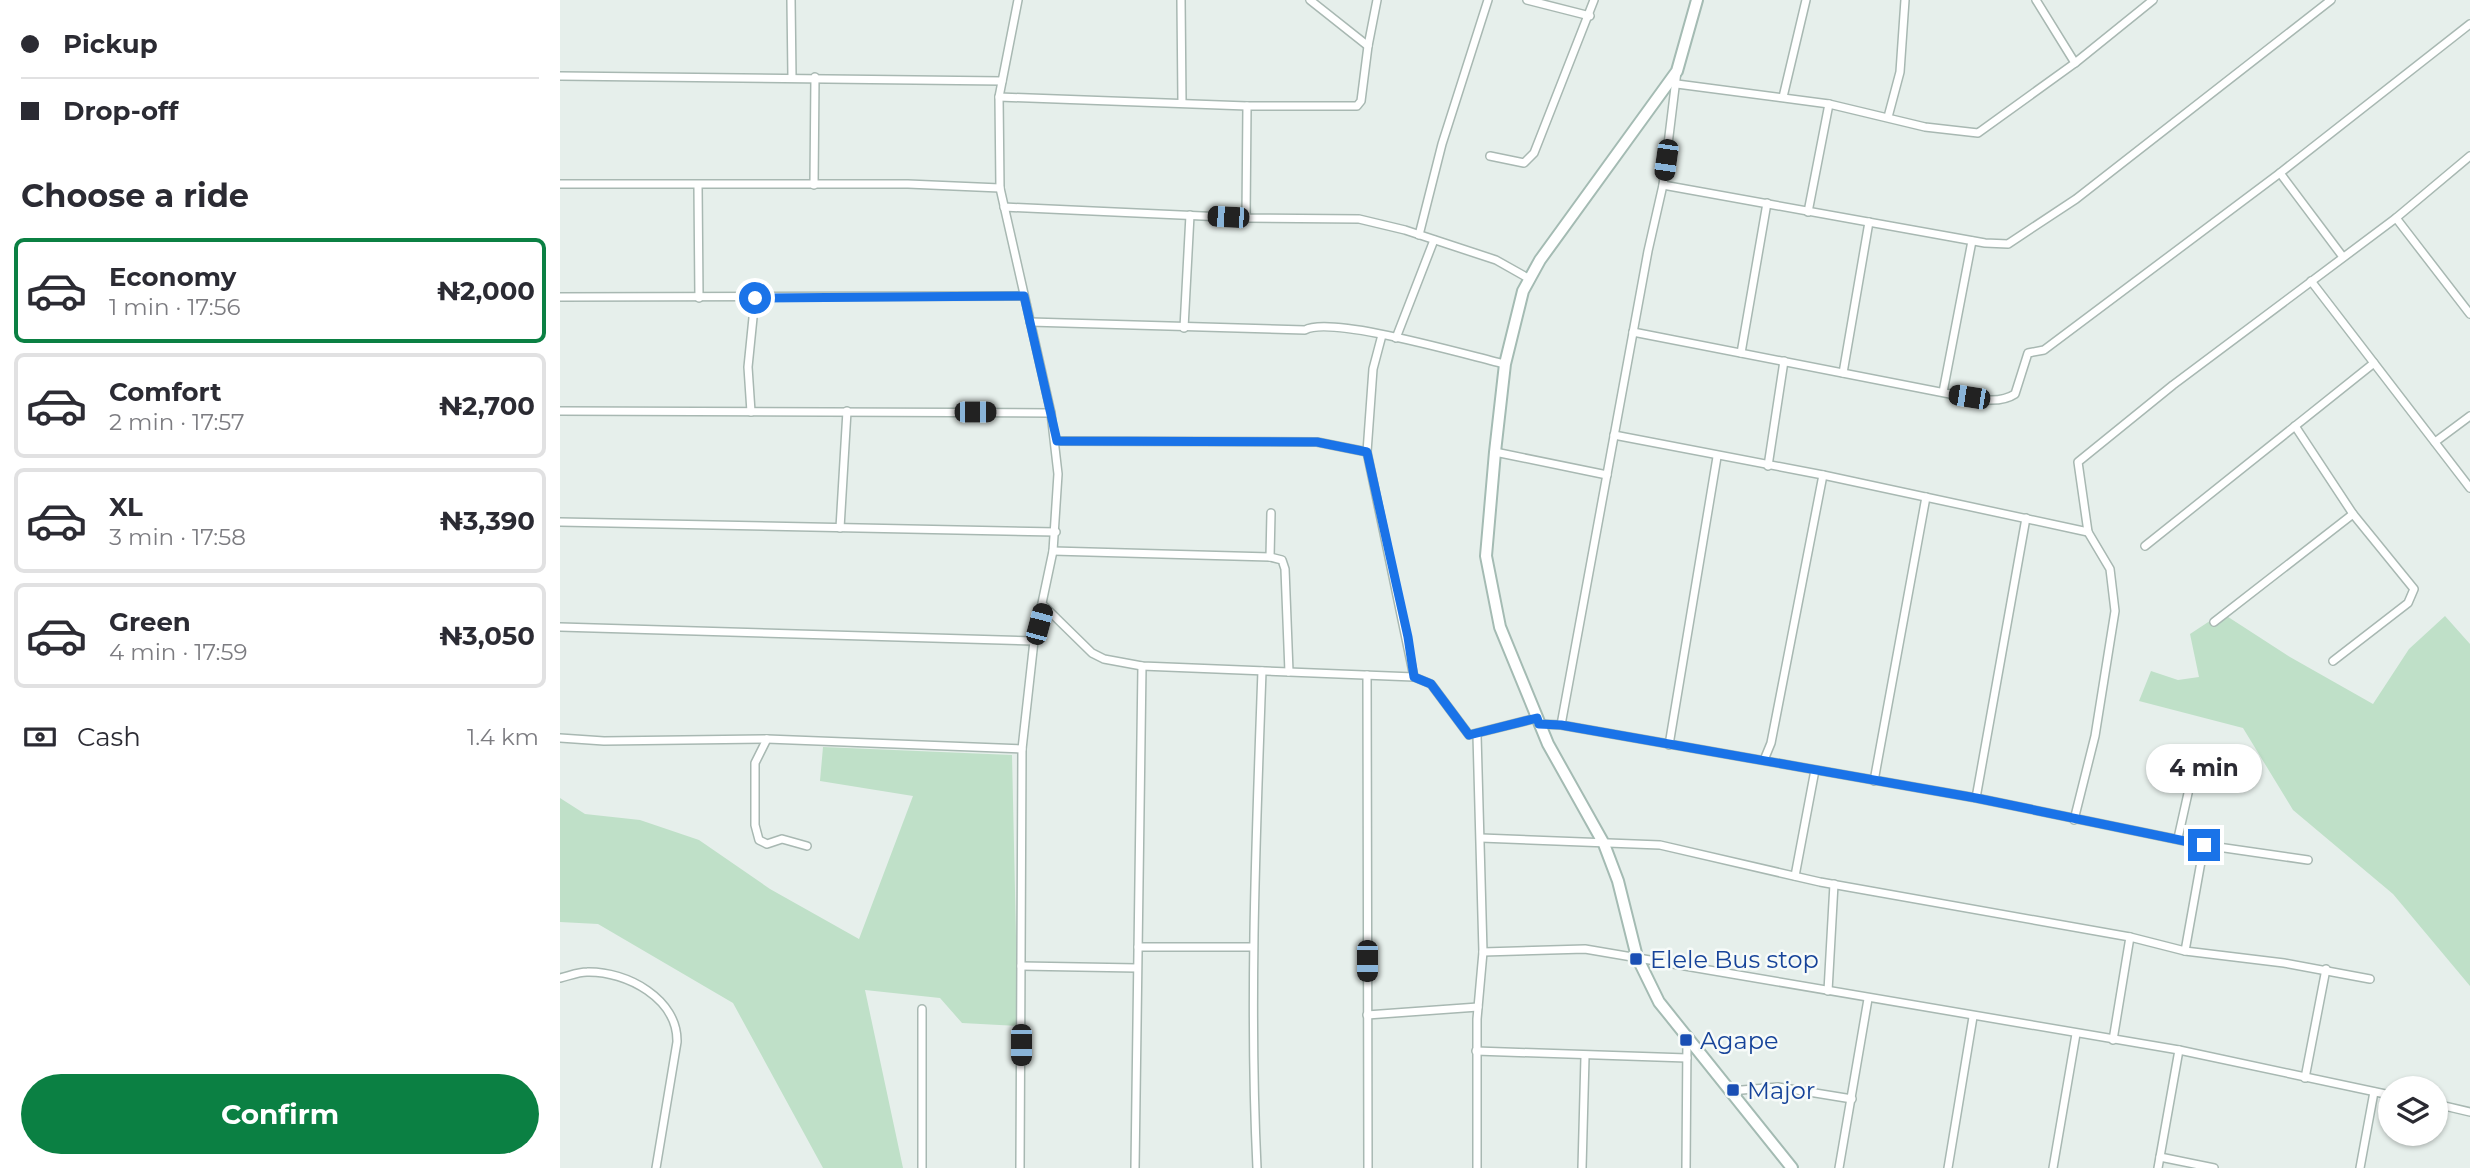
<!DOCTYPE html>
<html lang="en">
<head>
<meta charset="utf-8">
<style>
	body { margin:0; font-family:Montserrat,sans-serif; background:#f2f2f3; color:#2b2b33; height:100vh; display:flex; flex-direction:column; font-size:26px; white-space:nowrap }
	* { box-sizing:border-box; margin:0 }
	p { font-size:23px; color:#7c7c81 }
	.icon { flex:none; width:38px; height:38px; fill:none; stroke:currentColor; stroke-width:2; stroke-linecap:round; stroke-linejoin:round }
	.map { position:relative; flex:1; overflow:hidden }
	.details { display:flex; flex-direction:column; background:#fff; width:560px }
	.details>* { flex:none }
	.guide { display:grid; align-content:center; height:154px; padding:0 21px; background:#fff }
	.fabs { position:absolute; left:1818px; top:1076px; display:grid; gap:14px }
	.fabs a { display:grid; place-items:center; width:70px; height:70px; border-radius:50%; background:#fff; box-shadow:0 2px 5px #0004; font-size:35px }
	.end { position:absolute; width:32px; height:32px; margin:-16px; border:9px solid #1a73e8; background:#fff; box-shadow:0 0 0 4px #fff }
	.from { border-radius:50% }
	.bubble { position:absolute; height:49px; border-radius:24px; background:#fff; box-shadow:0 2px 5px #0004; font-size:23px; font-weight:700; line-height:49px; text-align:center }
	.car { position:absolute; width:21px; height:42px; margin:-21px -10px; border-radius:9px; box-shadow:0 0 5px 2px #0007; background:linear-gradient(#222 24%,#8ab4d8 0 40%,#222 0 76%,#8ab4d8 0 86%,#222 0) }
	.guide b { display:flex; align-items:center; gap:24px; height:66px; font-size:26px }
	.guide b+b { border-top:2px solid #e1e1e2 }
	.guide i { width:18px; height:18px; background:#2b2b33 }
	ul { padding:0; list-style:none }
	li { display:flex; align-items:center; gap:21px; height:105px; margin:0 14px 10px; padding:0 7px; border:4px solid #e1e1e2; border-radius:10px }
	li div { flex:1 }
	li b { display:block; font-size:26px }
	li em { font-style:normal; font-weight:700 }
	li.current { border-color:#0b8043 }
	li>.icon { width:63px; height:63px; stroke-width:1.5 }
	h2 { padding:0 21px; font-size:32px; line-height:84px }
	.pay { display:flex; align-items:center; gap:18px; height:77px; padding:0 21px; font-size:26px }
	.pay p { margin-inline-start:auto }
	.primary-button { display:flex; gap:14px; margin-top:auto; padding:14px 21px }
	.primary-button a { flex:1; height:80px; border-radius:42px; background:#0b8043; color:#fff; font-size:28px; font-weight:700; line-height:80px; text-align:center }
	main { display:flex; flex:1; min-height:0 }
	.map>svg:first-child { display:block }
	.green { fill:#bfe0c8 }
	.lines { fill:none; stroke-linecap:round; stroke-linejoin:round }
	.street-casing { stroke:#a8b8b2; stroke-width:10 }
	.secondary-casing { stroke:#a4bbb3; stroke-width:14 }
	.street { stroke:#fff; stroke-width:7 }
	.secondary { stroke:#fff; stroke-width:10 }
	.route { stroke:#1a73e8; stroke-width:9 }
	.transit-dot { fill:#1a4fb4; stroke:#f7fbf9; stroke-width:2.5 }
	.labels { text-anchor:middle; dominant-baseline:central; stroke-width:5; stroke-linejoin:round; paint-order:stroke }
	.transit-label { font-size:24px; fill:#164399; stroke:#f7fbf9; text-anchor:start }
</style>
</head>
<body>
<main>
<section class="details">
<div class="guide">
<b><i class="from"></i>Pickup</b>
<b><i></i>Drop-off</b>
</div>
<h2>Choose a ride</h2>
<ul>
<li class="current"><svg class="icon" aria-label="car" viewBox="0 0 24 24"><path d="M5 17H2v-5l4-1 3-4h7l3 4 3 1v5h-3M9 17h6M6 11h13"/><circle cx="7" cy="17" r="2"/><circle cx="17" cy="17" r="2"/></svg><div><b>Economy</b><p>1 min · 17:56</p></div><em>₦2,000</em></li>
<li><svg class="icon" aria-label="car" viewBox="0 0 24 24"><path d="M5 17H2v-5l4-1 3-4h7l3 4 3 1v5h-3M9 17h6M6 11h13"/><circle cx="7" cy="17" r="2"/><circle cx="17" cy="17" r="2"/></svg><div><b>Comfort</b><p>2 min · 17:57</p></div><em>₦2,700</em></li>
<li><svg class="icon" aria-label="car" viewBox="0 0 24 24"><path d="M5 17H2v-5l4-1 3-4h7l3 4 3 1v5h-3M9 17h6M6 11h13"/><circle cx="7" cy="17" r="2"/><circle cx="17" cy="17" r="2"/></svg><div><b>XL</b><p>3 min · 17:58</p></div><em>₦3,390</em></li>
<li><svg class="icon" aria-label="car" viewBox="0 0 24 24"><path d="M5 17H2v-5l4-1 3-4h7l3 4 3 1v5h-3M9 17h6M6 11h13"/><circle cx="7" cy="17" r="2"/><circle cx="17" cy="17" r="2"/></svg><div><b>Green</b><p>4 min · 17:59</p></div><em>₦3,050</em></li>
</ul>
<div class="pay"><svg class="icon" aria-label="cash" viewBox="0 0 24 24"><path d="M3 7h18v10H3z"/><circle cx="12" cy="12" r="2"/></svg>Cash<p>1.4 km</p></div>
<div class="primary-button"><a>Confirm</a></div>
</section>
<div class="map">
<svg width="1910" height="1168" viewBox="0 0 1910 1168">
	<rect width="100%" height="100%" fill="#e6efeb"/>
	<g class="green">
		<path d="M1662 613 1730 657 1813 704 1849 649 1885 616 1910 644V986L1833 894 1733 810 1683 728 1579 701 1591 671 1618 680 1639 677 1630 634Z"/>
		<path d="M263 747 452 755 458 1026 402 1023 380 998 305 990 343 1168H263L173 1003 38 924 0 922V798L25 814 80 820 139 840 210 889 299 939 353 796 260 781Z"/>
	</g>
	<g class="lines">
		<defs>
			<g id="street">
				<path d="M231 0 232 77"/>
				<path d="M458 0 439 97 440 188 491 413 498 474 493 551 474 641 462 749 460 1168"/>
				<path d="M621 0 622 102"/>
				<path d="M750 0 808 46"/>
				<path d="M967 0 1030 16"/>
				<path d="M1515 63 1593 0"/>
				<path d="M0 76 442 81"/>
				<path d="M1117 84 1269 104 1365 127 1418 133 1515 63 1476 0"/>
				<path d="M439 97 687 106H797L801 101 808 46 817 0"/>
				<path d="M1223 97 1246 0"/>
				<path d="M1328 117 1340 72 1345 0"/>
				<path d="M930 156 964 163 974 153 1034 0"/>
				<path d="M1720 173 1783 257"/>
				<path d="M0 184H348L440 188"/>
				<path d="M254 185 255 77"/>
				<path d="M1103 185 1425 243 1448 244 1516 199 1771 0"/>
				<path d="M138 186 139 298"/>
				<path d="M444 207 686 218 799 219 845 230 936 260 968 278"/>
				<path d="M1248 212 1269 104"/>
				<path d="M686 218 687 106"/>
				<path d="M1836 218 1910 314"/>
				<path d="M859 235 882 144 928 0"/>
				<path d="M1751 281 1910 488"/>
				<path d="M0 297 464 296"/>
				<path d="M470 322 745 330C771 315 910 356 945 364"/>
				<path d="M624 328 630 215"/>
				<path d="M1073 332 1390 394C1409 397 1437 406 1455 394L1468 353 1484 350 1720 173 1910 24"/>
				<path d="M822 335 813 369 807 452 854 677"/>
				<path d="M836 338 874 240"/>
				<path d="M1181 353 1207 203"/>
				<path d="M1283 373 1309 222"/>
				<path d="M1383 392 1412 241"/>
				<path d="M0 411 491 413"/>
				<path d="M191 412 188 367 195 298"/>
				<path d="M1735 426 1793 514 1854 589 1848 603 1773 661"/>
				<path d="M1054 435 1263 475 1528 532"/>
				<path d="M497 441 757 442 807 452"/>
				<path d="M1875 442 1910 416"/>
				<path d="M935 452 1047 475"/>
				<path d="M1208 466 1224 361"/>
				<path d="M0 522 496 532"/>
				<path d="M280 528 287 411"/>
				<path d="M1585 546 1814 363"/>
				<path d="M493 551 710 557 722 560 725 569 729 672"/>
				<path d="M710 557 711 513"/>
				<path d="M484 606 532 653 544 659 582 666 854 677 871 684 909 735 977 718"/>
				<path d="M1654 622 1793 514"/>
				<path d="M0 627 474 641"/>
				<path d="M807 675 808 1168"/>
				<path d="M979 724 1001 725 1416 798 1644 845 1748 860"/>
				<path d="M1001 725 1088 251 1103 185 1117 71"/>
				<path d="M0 738 44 741 207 739 462 749"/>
				<path d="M207 739 195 763V825L199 840 207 844 222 839 247 846"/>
				<path d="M1109 745 1157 457"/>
				<path d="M1204 760 1211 743 1263 475"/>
				<path d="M1314 781 1366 497"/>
				<path d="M1416 798 1466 518"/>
				<path d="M1514 820 1535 736 1555 611 1550 569 1528 532 1518 462 1613 385 1836 218 1910 156"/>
				<path d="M921 838 1100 845 1260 882 1570 937 1625 951 1724 963 1810 979"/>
				<path d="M1618 838 1635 762"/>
				<path d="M1235 876 1255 770"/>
				<path d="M578 947H693"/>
				<path d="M1625 951 1644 845"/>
				<path d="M923 952 1025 949 1619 1050 1830 1095"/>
				<path d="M461 966 577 968"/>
				<path d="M0 978C9 976 18 972 27 972 67 971 118 999 117 1042L96 1168"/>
				<path d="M1268 991 1274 884"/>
				<path d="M362 1009V1168"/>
				<path d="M807 1015 918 1007"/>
				<path d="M1553 1040 1570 937"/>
				<path d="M916 1051 1127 1058"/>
				<path d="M1745 1078 1766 969"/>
				<path d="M1170 1091 1218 1087 1292 1099"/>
				<path d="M1876 1104 1910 1112"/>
				<path d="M1600 1157 1654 1168"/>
				<path d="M575 1168 582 666"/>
				<path d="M697 1168C689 1002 696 837 702 671"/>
				<path d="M917 1168V1019L923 952 917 735"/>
				<path d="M1022 1168 1025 1057"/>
				<path d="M1126 1168 1127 1040"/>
				<path d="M1279 1168 1308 999"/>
				<path d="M1388 1168 1413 1017"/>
				<path d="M1493 1168 1516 1034"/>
				<path d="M1598 1168 1619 1050"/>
				<path d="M1800 1168 1814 1092"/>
			</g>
			<path id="secondary" d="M1137 0 1117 71 980 260 963 291 945 364 935 452 926 556 940 627 988 744 1044 844 1058 881 1077 957 1099 1002 1232 1168"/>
		</defs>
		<use href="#street" class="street-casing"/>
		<use href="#secondary" class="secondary-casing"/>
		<use href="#street" class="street"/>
		<use href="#secondary" class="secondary"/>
	</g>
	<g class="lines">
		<path class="route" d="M195 298 464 296 497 441 757 442 807 452 848 637 854 677 871 684 909 735 977 718 979 724 1001 725 1416 798 1644 845"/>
	</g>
	<g class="transit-dot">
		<rect x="1069" y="952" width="14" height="14" rx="3.5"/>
		<rect x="1119" y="1033" width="14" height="14" rx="3.5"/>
		<rect x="1166" y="1083" width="14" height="14" rx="3.5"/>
	</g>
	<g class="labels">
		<g class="transit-label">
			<text x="1090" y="959">Elele Bus stop</text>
			<text x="1140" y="1040">Agape</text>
			<text x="1187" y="1090">Major</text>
		</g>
	</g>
</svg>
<div class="fabs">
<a><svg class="icon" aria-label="layers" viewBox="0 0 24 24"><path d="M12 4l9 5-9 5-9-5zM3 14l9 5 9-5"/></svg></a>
</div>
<i class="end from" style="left:195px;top:298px"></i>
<i class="end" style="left:1644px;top:845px"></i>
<div class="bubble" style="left:1586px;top:744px;width:116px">4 min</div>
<i class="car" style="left:1106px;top:160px;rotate:188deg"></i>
<i class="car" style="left:668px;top:217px;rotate:273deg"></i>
<i class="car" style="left:1409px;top:397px;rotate:279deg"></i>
<i class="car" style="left:415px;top:412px;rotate:90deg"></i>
<i class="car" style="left:479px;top:624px;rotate:15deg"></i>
<i class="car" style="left:807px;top:961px;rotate:180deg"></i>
<i class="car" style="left:461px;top:1045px;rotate:180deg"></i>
</div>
</main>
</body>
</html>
